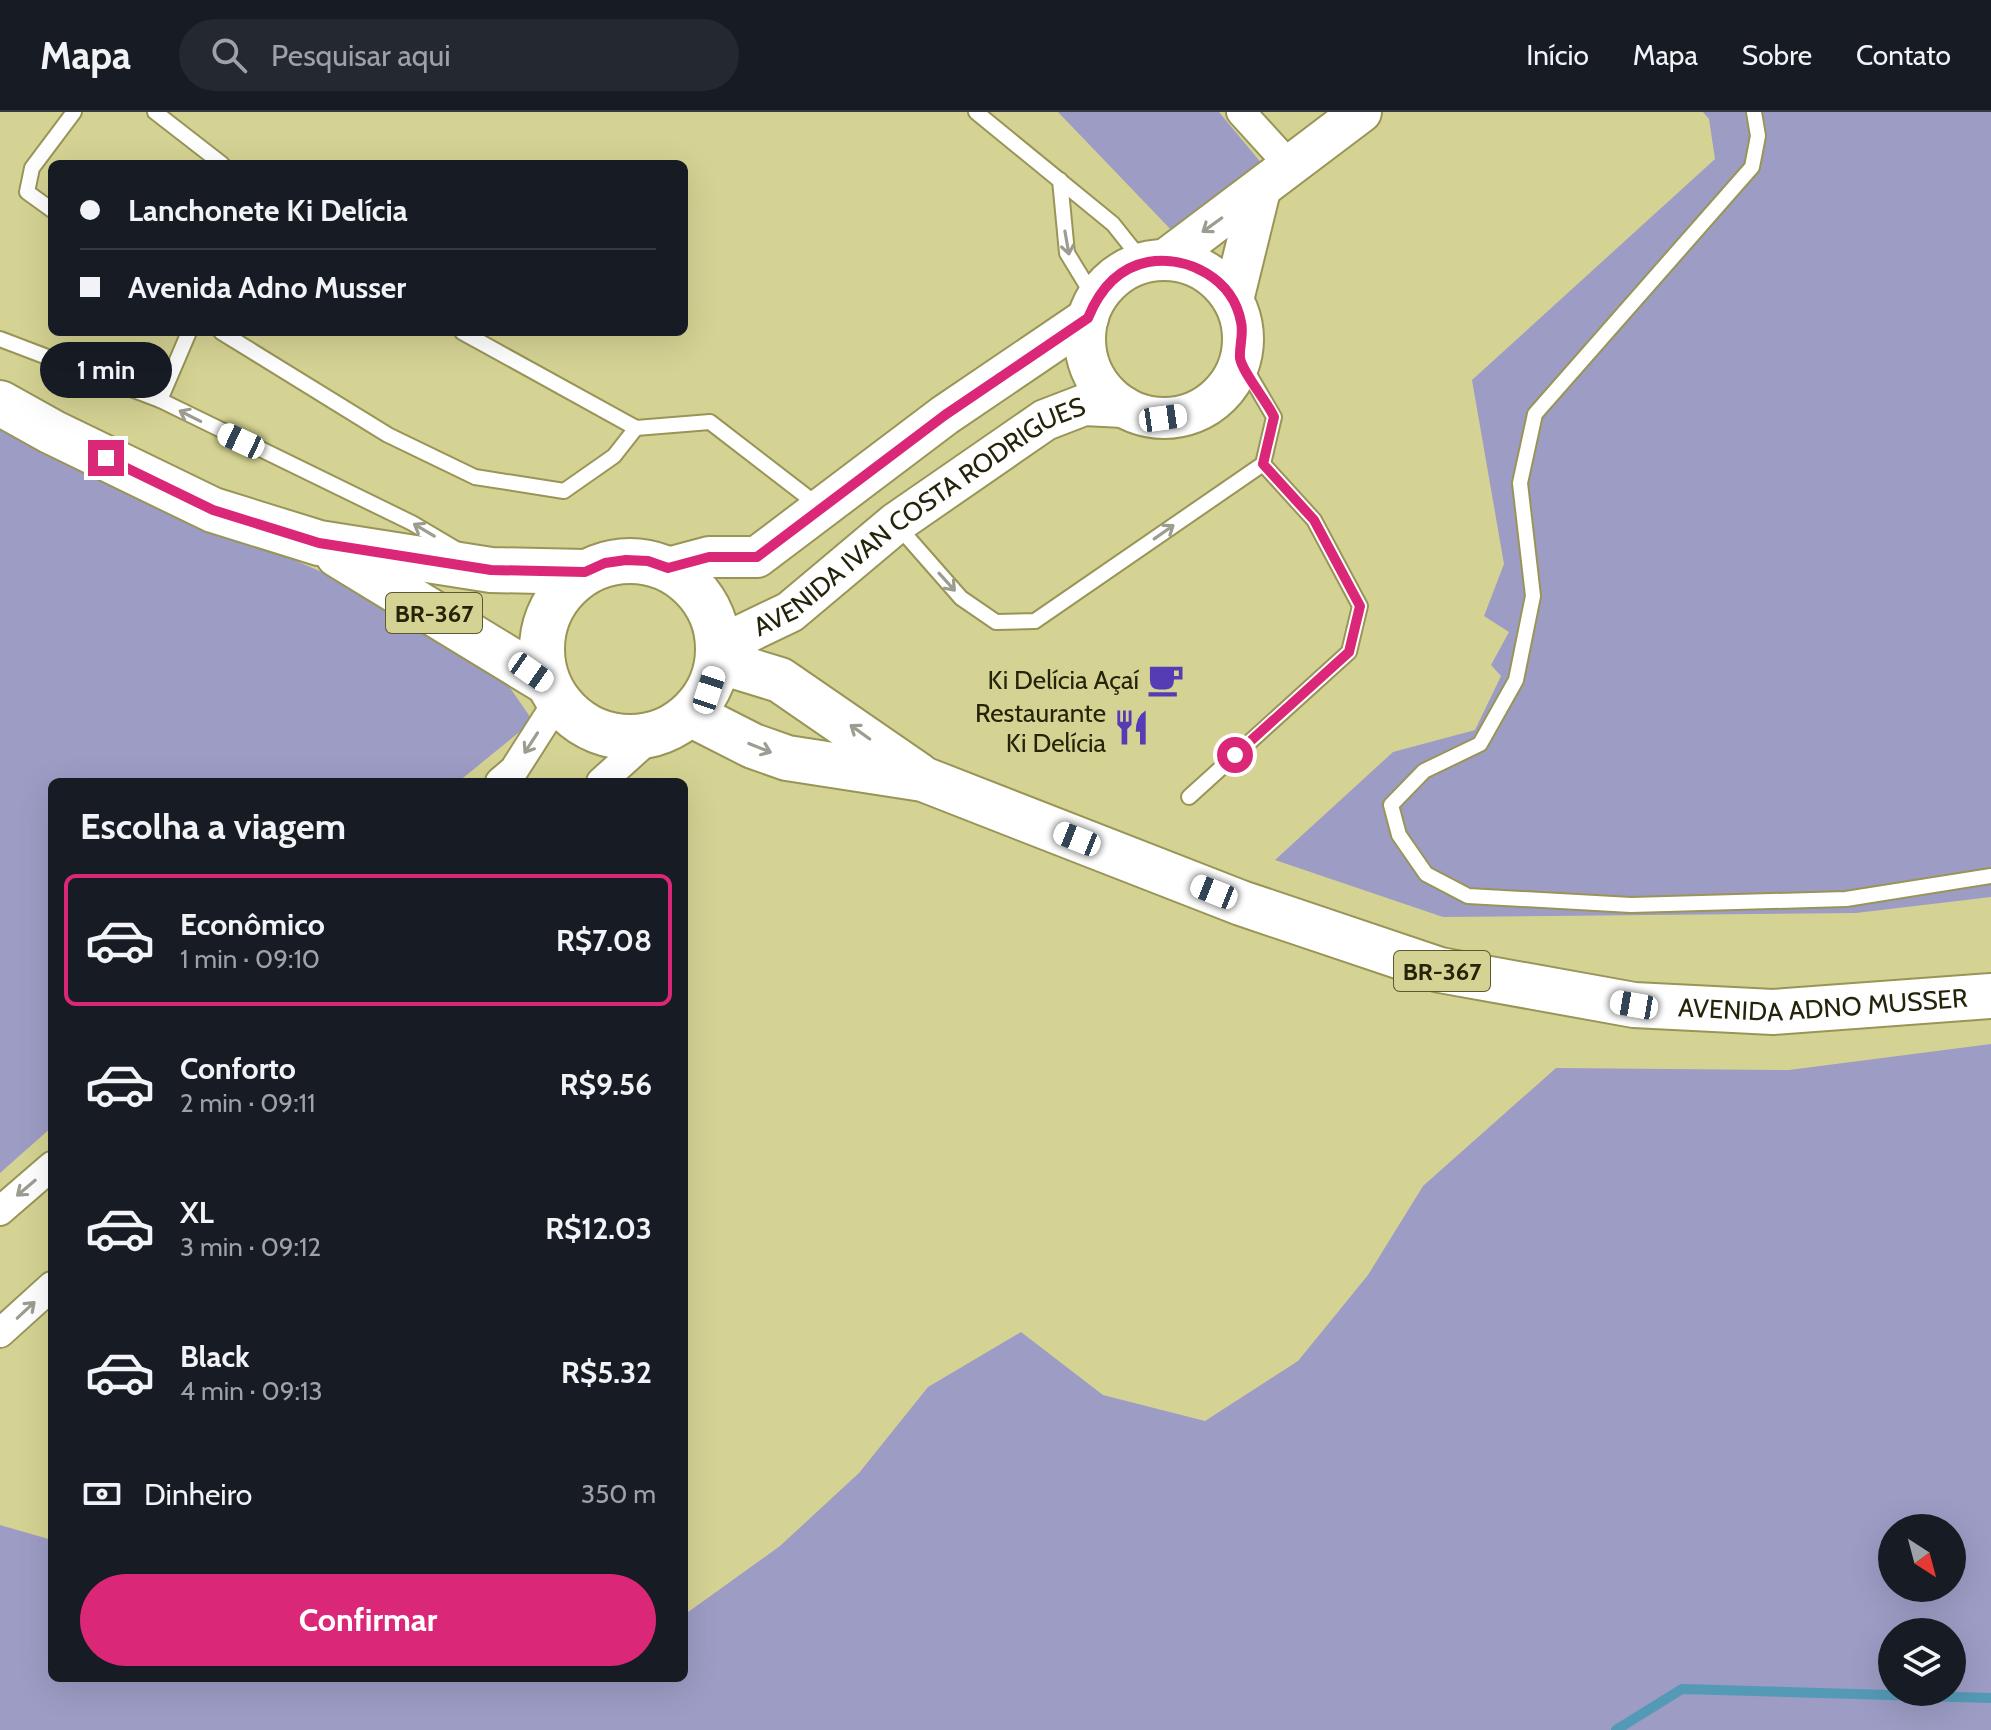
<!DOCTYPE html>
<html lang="pt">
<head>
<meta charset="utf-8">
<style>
	body { margin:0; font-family:Cabin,sans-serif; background:#242831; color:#f1f3f6; height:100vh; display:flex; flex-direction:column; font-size:30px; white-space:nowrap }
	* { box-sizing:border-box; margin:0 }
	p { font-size:26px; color:#9ea1a6 }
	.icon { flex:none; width:44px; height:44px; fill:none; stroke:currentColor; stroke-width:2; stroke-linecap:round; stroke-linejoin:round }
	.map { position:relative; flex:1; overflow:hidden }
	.side { position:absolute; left:48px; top:666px; width:640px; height:904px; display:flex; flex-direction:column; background:#171b24; border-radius:12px; box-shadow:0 8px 32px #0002 }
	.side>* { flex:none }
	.top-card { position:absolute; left:48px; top:48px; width:640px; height:176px; border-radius:12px; box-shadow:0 8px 32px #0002; display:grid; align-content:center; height:176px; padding:0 32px; background:#171b24 }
	.needle { width:52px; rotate:144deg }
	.buttons { position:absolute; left:1878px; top:1402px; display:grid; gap:16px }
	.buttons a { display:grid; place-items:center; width:88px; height:88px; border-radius:50%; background:#171b24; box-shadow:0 8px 32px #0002; font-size:40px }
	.end { position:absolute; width:36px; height:36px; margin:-18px; border:10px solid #db2777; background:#fff; box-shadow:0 0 0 4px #fff }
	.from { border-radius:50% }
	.bubble { position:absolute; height:56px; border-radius:28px; background:#171b24; box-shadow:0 8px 32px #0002; font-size:26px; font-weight:700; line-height:56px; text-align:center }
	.car { position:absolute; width:24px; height:48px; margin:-24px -12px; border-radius:10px; box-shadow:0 0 6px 2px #0007; background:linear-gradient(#fff 24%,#345 0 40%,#fff 0 76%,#345 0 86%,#fff 0) }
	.top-card b { display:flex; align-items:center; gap:28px; height:76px; font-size:30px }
	.top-card b+b { border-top:2px solid #363941 }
	.top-card i { width:20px; height:20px; background:#f1f3f6 }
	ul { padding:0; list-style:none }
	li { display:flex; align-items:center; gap:24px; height:132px; margin:0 16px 12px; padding:0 16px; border:4px solid transparent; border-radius:12px }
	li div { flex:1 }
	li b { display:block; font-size:30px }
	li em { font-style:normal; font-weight:700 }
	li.selected { border-color:#db2777 }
	li>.icon { width:72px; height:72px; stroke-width:1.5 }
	h2 { padding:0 32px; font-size:36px; line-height:96px }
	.pay { display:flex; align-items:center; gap:20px; height:88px; padding:0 32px; font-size:30px }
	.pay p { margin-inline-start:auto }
	.action { display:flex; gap:16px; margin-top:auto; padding:16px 32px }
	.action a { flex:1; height:92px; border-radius:48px; background:#db2777; color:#fff; font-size:32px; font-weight:700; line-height:92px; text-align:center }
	header { display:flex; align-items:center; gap:48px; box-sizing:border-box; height:112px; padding:0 40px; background:#171b24; border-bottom:2px solid #363941 }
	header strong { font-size:38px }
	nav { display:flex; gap:44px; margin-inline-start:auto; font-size:28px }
	.search { width:560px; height:72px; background:#242831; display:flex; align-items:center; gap:20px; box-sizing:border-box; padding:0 28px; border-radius:44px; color:#9ea1a6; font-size:30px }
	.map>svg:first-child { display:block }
	.green { fill:#9d9cc5; fill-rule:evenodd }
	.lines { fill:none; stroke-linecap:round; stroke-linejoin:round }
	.stream { stroke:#549ab6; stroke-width:10 }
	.lane-casing { stroke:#989557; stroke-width:18 }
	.street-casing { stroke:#989557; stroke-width:32 }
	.secondary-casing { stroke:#989557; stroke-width:44 }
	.primary-casing { stroke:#989557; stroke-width:48 }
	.lane { stroke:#fff; stroke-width:14 }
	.street { stroke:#fff; stroke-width:28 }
	.secondary { stroke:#fff; stroke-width:40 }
	.primary { stroke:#fff; stroke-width:44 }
	.oneway { stroke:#9d9c91 }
	.route { stroke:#db2777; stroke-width:10 }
	.labels { text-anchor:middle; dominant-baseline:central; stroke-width:7; stroke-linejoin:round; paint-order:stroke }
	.shield { fill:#d5d393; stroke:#5a5833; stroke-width:2 }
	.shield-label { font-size:24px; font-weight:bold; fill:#25240a }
	.street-label { font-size:26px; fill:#25240a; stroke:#d5d393 }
	.poi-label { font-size:26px; fill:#25240a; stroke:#d5d393; text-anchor:end }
</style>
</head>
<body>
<header>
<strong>Mapa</strong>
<div class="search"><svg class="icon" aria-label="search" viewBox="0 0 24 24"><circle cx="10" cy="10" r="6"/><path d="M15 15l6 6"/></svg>Pesquisar aqui</div>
<nav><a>Início</a><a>Mapa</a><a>Sobre</a><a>Contato</a></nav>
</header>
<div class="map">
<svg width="1991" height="1618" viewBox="0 0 1991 1618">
	<rect width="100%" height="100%" fill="#d5d393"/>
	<g class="green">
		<path d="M1058 0H1219L1263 53 1176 123Z"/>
		<path d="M1703 0H1991V785L1856 801 1443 805 1275 748 1393 640 1475 618 1501 564 1491 553 1509 520 1484 504 1504 452 1472 268 1715 47 1709 7Z"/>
		<path d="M0 317 23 331 445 513 501 563 533 609 458 670H52V1015L0 1061Z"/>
		<path d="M1991 932V1618H0V1413L52 1428V1566H684V1503L780 1434 859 1361 928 1275 1021 1220 1103 1283 1205 1309 1298 1249 1368 1163 1423 1074 1556 956 1789 958ZM1892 1416H1952V1476H1892ZM1892 1520H1952V1580H1892Z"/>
	</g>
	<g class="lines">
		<path class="stream" d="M1616 1618 1682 1577 1991 1586"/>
		<defs>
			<g id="lane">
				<path d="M155 0 222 52"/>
				<path d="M976 0 1113 112 1144 151"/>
				<path d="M1754 0 1758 24 1752 55 1535 302 1520 371 1533 484 1516 568 1480 632 1424 659 1391 693 1399 723 1426 762 1468 784 1631 793 1846 787 1991 764"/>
				<path d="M1060 68 1067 141 1095 187"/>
				<path d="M52 98 27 80 32 56 74 0"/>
				<path d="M221 220 388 323 475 365 564 379 614 344 636 316"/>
				<path d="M462 220 636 316 710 310 819 394"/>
				<path d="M0 227 160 288 412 411 456 437"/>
				<path d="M160 288 189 220"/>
				<path d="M896 412 961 486 996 510 1035 509 1263 352 1274 305 1240 247"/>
				<path d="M1189 685 1349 540 1360 494 1314 408 1263 352"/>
			</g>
			<g id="street">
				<path d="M1241 0 1291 55"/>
				<path d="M500 670 514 658 558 589"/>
				<path d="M601 670 653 623"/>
				<path d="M0 1099 52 1054"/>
				<path d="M0 1221 52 1174"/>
			</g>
			<g id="secondary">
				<path d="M1165 148 1361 0"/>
				<circle cx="1164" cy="227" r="79"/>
				<path d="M1233 188 1260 78"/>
				<path d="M668 456 709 445H757L945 303 1088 206"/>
				<path id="s1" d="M719 534 790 500 896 411 1045 308 1084 293 1124 295"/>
			</g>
			<g id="primary">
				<path d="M0 291 52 320 213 398 319 431 491 458 585 460"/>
				<path d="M338 443 548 571"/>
				<circle cx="630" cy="537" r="88"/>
				<path d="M718 549 780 568 918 663"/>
				<path id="s2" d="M690 602 753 634 787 646 923 667 1241 791 1440 858 1634 893 1773 900 1991 884"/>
			</g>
		</defs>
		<use href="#lane" class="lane-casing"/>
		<use href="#street" class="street-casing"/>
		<use href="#secondary" class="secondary-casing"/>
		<use href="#primary" class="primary-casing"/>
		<use href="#lane" class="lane"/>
		<use href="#street" class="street"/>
		<use href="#secondary" class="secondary"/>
		<use href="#primary" class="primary"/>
	</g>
	<defs><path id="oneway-shaft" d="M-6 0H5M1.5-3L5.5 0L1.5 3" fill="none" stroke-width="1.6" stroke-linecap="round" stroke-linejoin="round" transform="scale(2)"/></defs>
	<g class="oneway">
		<use href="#oneway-shaft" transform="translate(1212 113) rotate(144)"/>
		<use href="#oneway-shaft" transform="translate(1067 131) rotate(80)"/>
		<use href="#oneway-shaft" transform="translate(190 304) rotate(-153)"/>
		<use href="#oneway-shaft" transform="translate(424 418) rotate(-149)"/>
		<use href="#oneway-shaft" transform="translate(1164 420) rotate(-35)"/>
		<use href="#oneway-shaft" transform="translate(947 470) rotate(48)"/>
		<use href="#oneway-shaft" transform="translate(860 620) rotate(-144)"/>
		<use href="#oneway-shaft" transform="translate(531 631) rotate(123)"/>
		<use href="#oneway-shaft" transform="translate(760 636) rotate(22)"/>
		<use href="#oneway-shaft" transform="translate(26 1076) rotate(140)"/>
		<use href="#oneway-shaft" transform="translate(26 1198) rotate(-43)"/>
	</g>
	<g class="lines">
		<path class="route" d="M106 346 213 398 319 431 491 458 585 460 605 451 626 448 648 449 668 456 709 445H757L945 303 1088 206C1099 179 1117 156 1148 150 1188 143 1233 167 1241 210 1244 222 1239 234 1240 246 1242 260 1267 289 1274 305L1263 352 1314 408 1360 494 1349 540 1235 643"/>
	</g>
	<defs>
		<symbol id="cafe-bare" viewBox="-9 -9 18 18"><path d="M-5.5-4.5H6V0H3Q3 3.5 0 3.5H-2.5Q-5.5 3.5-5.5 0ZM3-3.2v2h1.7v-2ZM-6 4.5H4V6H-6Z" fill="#563cb4" stroke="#d5d393" stroke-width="2.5" paint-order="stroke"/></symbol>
		<symbol id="restaurant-bare" viewBox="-9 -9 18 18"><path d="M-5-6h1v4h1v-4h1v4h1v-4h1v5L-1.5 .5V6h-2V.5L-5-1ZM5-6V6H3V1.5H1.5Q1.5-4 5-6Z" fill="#563cb4" stroke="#d5d393" stroke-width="2.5" paint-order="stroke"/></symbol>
	</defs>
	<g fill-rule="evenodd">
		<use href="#cafe-bare" x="1140" y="542" width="51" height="51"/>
		<use href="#restaurant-bare" x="1106" y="590" width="51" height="51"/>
	</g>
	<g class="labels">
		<g class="shield">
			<rect x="386" y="481" width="96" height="40" rx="6"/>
			<rect x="1394" y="839" width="96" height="40" rx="6"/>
		</g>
		<g class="shield-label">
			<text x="434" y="501">BR-367</text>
			<text x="1442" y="859">BR-367</text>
		</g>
		<g class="street-label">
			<text stroke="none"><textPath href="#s1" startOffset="240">AVENIDA IVAN COSTA RODRIGUES</textPath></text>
			<text stroke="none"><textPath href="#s2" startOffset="1182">AVENIDA ADNO MUSSER</textPath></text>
		</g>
		<g class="poi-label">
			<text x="1139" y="568">Ki Delícia Açaí</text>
			<text x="1106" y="601">Restaurante<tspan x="1106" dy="30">Ki Delícia</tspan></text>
		</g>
	</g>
</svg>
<div class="buttons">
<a><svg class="needle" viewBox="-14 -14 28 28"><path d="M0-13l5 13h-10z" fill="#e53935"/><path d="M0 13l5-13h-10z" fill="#9ea1a6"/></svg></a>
<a><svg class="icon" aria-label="layers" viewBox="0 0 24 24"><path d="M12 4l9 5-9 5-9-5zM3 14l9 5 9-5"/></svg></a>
</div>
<i class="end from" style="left:1235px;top:643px"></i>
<i class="end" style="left:106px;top:346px"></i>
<div class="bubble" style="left:40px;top:230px;width:132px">1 min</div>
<i class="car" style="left:1163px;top:306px;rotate:82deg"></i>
<i class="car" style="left:241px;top:329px;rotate:295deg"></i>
<i class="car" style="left:531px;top:560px;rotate:125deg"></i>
<i class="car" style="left:709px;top:578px;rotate:18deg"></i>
<i class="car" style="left:1077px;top:727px;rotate:292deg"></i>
<i class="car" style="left:1214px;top:780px;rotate:292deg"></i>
<i class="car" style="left:1634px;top:893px;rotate:280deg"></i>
<div class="top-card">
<b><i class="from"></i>Lanchonete Ki Delícia</b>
<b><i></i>Avenida Adno Musser</b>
</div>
<section class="side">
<h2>Escolha a viagem</h2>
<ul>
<li class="selected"><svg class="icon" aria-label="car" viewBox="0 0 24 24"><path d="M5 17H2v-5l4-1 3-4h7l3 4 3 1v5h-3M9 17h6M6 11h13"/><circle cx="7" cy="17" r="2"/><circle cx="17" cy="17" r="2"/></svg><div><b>Econômico</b><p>1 min · 09:10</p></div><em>R$7.08</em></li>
<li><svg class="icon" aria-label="car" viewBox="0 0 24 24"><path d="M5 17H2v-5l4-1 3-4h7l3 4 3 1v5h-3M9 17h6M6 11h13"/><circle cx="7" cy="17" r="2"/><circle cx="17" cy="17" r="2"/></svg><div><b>Conforto</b><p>2 min · 09:11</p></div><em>R$9.56</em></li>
<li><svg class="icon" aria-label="car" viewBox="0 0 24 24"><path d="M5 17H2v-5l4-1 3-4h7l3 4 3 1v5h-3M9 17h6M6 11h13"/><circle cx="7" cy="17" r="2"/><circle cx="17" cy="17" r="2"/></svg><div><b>XL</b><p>3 min · 09:12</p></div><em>R$12.03</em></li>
<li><svg class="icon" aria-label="car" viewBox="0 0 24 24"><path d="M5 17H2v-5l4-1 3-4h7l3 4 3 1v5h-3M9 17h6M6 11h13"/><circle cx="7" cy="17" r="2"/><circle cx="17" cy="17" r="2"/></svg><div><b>Black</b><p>4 min · 09:13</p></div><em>R$5.32</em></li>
</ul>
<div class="pay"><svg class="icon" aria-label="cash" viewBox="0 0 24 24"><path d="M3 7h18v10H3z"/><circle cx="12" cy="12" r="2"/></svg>Dinheiro<p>350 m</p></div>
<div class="action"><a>Confirmar</a></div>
</section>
</div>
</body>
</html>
